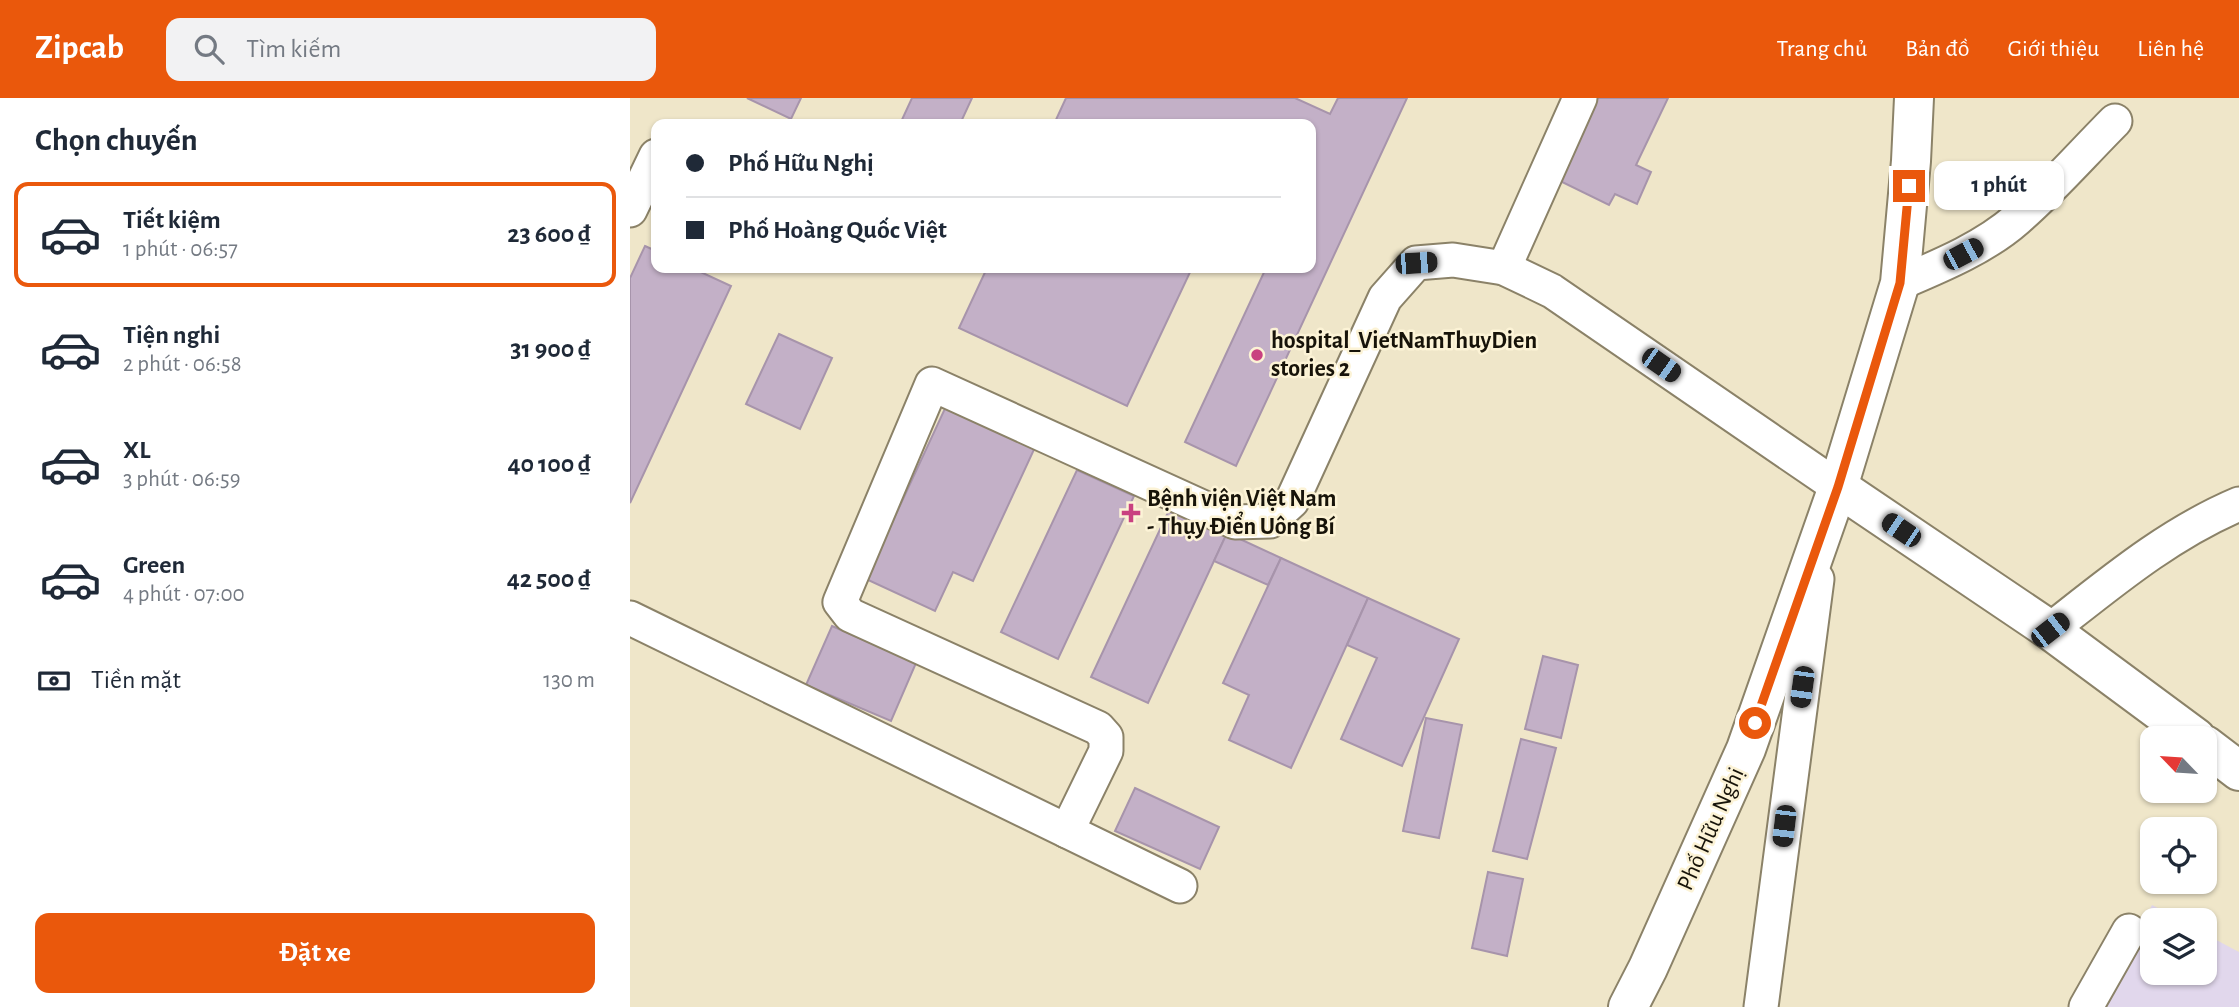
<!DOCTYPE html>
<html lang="vi">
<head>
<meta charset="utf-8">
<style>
	body { margin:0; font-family:"Alegreya Sans",sans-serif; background:#f2f2f3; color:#1f2937; height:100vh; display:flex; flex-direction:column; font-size:26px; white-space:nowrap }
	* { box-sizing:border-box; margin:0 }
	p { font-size:23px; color:#747a83 }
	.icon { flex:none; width:38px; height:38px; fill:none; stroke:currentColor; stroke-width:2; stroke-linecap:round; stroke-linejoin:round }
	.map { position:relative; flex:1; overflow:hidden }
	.side { display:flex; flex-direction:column; background:#fff; width:630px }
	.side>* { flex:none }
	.guide { position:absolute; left:21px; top:21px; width:665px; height:154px; border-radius:14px; box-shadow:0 2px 5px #0004; display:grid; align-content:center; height:154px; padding:0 35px; background:#fff }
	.needle { width:46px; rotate:295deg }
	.controls { position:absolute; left:1510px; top:628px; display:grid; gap:14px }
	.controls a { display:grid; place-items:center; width:77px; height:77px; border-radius:14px; background:#fff; box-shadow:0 2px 5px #0004; font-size:35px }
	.end { position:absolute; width:32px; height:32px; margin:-16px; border:9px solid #ea580c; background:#fff; box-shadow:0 0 0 4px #fff }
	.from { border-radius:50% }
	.bubble { position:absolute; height:49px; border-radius:14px; background:#fff; box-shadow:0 2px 5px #0004; font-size:23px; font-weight:600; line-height:49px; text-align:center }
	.car { position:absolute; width:21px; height:42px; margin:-21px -10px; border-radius:9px; box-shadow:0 0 5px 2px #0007; background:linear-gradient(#222 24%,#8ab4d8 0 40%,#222 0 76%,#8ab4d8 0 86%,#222 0) }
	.guide b { display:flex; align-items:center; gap:24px; height:66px; font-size:26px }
	.guide b+b { border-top:2px solid #e0e1e3 }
	.guide i { width:18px; height:18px; background:#1f2937 }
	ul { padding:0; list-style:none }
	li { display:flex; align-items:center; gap:21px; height:105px; margin:0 14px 10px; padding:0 21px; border:4px solid transparent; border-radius:14px }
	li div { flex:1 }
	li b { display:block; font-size:26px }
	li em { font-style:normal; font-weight:600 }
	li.active { border-color:#ea580c }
	li>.icon { width:63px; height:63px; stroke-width:1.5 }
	h2 { padding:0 35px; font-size:32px; line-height:84px }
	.pay { display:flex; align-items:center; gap:18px; height:77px; padding:0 35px; font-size:26px }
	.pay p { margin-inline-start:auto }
	.button { display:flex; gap:14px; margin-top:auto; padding:14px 35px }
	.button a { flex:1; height:80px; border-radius:14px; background:#ea580c; color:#fff; font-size:28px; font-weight:600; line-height:80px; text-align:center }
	header { display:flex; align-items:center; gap:42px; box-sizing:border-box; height:98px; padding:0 35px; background:#ea580c; color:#fff }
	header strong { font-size:33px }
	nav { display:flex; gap:38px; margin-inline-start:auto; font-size:24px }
	.search { width:490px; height:63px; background:#f2f2f3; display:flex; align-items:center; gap:18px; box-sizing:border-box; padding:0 24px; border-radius:14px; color:#747a83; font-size:26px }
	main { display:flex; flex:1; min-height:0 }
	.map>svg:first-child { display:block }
	.education { fill:#e1d7ec }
	.building { fill:#c3b0c7; stroke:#a794ab; stroke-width:2 }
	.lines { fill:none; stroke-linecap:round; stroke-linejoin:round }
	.minor-casing { stroke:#8b8268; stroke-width:37 }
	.major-casing { stroke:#8b8268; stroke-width:42 }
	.minor { stroke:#fff; stroke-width:33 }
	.major { stroke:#fff; stroke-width:38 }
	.route { stroke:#ea580c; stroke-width:9 }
	.poi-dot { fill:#c94180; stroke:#fcf3d6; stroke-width:2.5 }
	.labels { text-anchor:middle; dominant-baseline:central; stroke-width:5; stroke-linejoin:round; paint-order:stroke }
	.poi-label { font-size:24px; font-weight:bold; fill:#171309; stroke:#fcf3d6; text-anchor:start }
	.street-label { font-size:24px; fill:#171309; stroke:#fcf3d6 }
</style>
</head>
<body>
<header>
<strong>Zipcab</strong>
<div class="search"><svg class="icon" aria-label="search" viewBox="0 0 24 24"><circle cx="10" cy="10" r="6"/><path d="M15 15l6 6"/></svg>Tìm kiếm</div>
<nav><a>Trang chủ</a><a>Bản đồ</a><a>Giới thiệu</a><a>Liên hệ</a></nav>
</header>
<main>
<section class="side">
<h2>Chọn chuyến</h2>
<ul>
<li class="active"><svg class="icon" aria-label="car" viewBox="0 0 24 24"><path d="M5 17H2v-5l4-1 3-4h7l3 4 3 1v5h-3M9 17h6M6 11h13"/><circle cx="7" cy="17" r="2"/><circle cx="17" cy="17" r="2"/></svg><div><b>Tiết kiệm</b><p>1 phút · 06:57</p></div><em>23 600 ₫</em></li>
<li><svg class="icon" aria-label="car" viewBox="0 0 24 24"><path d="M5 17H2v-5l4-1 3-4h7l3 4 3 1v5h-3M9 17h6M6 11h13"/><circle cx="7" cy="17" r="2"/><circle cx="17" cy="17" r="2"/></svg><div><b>Tiện nghi</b><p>2 phút · 06:58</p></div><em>31 900 ₫</em></li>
<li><svg class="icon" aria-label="car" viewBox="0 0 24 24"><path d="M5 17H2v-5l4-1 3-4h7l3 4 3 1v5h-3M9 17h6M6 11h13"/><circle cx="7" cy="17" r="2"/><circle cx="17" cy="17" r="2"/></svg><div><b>XL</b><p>3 phút · 06:59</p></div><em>40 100 ₫</em></li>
<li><svg class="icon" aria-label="car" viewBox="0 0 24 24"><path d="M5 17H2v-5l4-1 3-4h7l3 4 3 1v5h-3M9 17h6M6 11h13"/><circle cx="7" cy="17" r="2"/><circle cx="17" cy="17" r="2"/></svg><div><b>Green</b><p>4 phút · 07:00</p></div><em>42 500 ₫</em></li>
</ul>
<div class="pay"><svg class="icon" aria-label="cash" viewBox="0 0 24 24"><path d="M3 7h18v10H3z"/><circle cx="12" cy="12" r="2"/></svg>Tiền mặt<p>130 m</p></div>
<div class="button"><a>Đặt xe</a></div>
</section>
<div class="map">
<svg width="1609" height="909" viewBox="0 0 1609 909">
	<rect width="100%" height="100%" fill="#efe6c9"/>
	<path class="education" d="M1522 807 1551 822H1522V875H1575V836L1609 854V909H1469Z"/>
	<g class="building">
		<path d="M117 0H171L161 21Z"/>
		<path d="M282 0H342L330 26H270Z"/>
		<path d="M436 0H665L700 16 708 0H777L606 368 555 344 636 170H681V26H424Z"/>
		<path d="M965 0H1038L1006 67 1021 74 1007 106 985 96 979 107 926 81Z"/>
		<path d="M15 148 26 153V170H62L101 188 0 405V180Z"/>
		<path d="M357 170H562L497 308 329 230Z"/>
		<path d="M149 236 202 260 170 331 116 306Z"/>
		<path d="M318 304 407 345 343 483 323 474 305 513 236 481Z"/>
		<path d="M447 372 504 398 428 561 371 534Z"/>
		<path d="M540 410 597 435 518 605 461 579Z"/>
		<path d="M597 435 651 460 638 487 584 463Z"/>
		<path d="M651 460 738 500 661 670 599 642 619 597 593 585Z"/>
		<path d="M738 500 829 541 772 668 711 641 747 560 717 547Z"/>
		<path d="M202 528 286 565 261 623 176 587Z"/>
		<path d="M913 558 948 567 931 640 895 631Z"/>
		<path d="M796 620 832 627 809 740 773 733Z"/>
		<path d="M891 641 926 650 897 761 863 753Z"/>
		<path d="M505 690 589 729 570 771 485 733Z"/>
		<path d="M858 774 893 781 877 858 842 850Z"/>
	</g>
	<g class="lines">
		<defs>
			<g id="minor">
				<path d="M0 112 26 58"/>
				<path d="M874 170 950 0"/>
				<path d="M1270 185C1310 168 1354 150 1387 121 1422 91 1453 55 1485 23"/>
				<path d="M0 520 550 788"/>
				<path d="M1420 532C1480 485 1538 436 1609 406"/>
				<path d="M437 733 476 653V639L468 630 220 517 210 504 302 286 605 424 640 423 662 403 755 200 786 165 823 162 874 170 922 193 1208 389"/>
				<path d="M1131 909 1187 481"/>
				<path d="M1456 909 1499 833"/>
			</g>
			<g id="major">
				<path d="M1208 389 1420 532 1566 640"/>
				<path d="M1575 647 1609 673"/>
				<path d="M998 909 1018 870 1116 651 1208 389 1270 185 1281 63 1284 0"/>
			</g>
		</defs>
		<use href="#minor" class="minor-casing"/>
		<use href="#major" class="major-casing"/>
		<use href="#minor" class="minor"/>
		<use href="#major" class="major"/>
	</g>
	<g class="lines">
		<path class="route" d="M1125 625 1208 389 1270 185 1279 88"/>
	</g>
	<g class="poi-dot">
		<circle cx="627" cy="257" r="7"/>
		<path d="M497.5 404.5h7v7h7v7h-7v7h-7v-7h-7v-7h7z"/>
	</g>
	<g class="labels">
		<g class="poi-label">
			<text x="641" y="243">hospital_VietNamThuyDien<tspan x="641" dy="28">stories 2</tspan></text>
			<text x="517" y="401">Bệnh viện Việt Nam<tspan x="517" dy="28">- Thụy Điển Uông Bí</tspan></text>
		</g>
		<g class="street-label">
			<text transform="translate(1081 731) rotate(-66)">Phố Hữu Nghị</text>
		</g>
	</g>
</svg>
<div class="controls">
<a><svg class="needle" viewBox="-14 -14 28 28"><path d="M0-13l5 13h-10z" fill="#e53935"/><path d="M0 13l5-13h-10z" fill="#747a83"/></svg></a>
<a><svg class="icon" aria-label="locate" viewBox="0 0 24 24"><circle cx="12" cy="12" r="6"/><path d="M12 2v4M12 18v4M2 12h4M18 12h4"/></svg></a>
<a><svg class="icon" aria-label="layers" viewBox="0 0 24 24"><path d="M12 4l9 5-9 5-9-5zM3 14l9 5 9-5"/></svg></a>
</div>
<i class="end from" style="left:1125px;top:625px"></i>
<i class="end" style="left:1279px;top:88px"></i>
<div class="bubble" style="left:1304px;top:63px;width:130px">1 phút</div>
<i class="car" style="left:1333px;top:156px;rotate:62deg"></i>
<i class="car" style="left:786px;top:165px;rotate:86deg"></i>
<i class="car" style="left:1031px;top:267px;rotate:125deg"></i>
<i class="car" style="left:1271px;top:432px;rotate:304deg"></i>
<i class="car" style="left:1420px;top:532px;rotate:52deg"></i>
<i class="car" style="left:1172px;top:589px;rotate:188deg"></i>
<i class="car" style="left:1154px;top:728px;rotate:187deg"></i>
<div class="guide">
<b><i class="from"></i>Phố Hữu Nghị</b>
<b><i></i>Phố Hoàng Quốc Việt</b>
</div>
</div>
</main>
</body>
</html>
